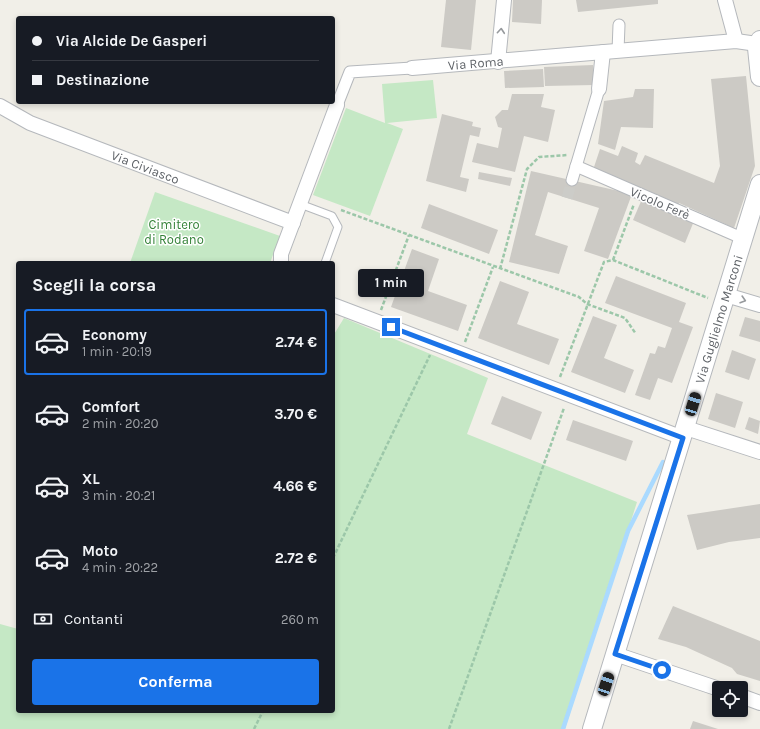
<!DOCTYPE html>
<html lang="it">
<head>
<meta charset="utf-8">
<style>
	body { margin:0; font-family:Karla,sans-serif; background:#20242c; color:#f1f3f6; height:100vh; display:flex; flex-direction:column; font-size:15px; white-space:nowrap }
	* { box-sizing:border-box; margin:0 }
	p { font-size:13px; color:#9ea1a6 }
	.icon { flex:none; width:22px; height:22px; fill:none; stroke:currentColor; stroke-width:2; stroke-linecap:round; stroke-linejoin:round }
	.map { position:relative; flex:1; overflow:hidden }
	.details { position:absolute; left:16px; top:261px; width:319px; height:452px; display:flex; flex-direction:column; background:#171b24; border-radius:4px; box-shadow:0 2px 6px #0003 }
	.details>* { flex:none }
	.hud { position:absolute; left:16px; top:16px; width:319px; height:88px; border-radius:4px; box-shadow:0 2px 6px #0003; display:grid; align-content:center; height:88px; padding:0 16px; background:#171b24 }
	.tools { position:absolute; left:712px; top:681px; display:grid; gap:8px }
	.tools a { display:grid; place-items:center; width:36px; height:36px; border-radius:4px; background:#171b24; box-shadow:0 2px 6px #0003; font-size:20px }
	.end { position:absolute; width:18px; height:18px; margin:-9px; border:5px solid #1a73e8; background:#fff; box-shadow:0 0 0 2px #fff }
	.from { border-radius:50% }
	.bubble { position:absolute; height:28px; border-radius:4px; background:#171b24; box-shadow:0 2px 6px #0003; font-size:13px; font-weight:700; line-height:28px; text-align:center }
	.car { position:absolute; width:12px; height:24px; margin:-12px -6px; border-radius:5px; box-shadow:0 0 3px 1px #0007; background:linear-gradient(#222 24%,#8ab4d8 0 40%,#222 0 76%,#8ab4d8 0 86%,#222 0) }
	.hud b { display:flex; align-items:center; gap:14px; height:38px; font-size:15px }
	.hud b+b { border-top:1px solid #363941 }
	.hud i { width:10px; height:10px; background:#f1f3f6 }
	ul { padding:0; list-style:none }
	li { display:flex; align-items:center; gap:12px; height:66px; margin:0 8px 6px; padding:0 8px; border:2px solid transparent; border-radius:4px }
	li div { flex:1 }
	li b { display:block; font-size:15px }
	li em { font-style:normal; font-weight:700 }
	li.selected { border-color:#1a73e8 }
	li>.icon { width:36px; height:36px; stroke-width:1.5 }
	h2 { padding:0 16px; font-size:18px; line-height:48px }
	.pay { display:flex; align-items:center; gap:10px; height:44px; padding:0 16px; font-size:15px }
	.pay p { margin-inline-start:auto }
	.button { display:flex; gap:8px; margin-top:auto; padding:8px 16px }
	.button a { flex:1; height:46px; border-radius:4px; background:#1a73e8; color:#fff; font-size:16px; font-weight:700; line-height:46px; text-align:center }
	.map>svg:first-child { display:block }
	.green { fill:#c5e8c5 }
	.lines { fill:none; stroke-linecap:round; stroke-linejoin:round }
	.stream { stroke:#aadaff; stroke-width:4.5 }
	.building { fill:#cccac5 }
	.pedestrian-tunnel { stroke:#ccccc8; stroke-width:11; stroke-dasharray:11 5.5; stroke-linecap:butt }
	.service-casing { stroke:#b5b8bc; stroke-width:9 }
	.pedestrian-casing { stroke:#b5b8bc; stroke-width:13 }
	.minor-casing { stroke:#b5b8bc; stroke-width:16 }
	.tertiary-casing { stroke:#b5b8bc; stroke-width:20 }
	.path { stroke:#9cc7a9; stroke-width:2.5; stroke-dasharray:4 2; stroke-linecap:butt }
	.service { stroke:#fff; stroke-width:7 }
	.pedestrian { stroke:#fff; stroke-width:11 }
	.minor { stroke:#fff; stroke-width:14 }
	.tertiary { stroke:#fff; stroke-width:18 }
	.oneway { stroke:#979a9d }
	.route { stroke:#1a73e8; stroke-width:5 }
	.labels { text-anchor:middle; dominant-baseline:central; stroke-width:3; stroke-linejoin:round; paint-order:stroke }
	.street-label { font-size:13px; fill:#5f6368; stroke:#fff }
	.park-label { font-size:13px; fill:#348238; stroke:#fff }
</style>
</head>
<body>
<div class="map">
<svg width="760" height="729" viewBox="0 0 760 729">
	<rect width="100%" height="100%" fill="#f1efe8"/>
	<g class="green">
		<path d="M433 80 437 118 387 123 403 129 370 216 313 195 346 108 385 123 382 84Z"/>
		<path d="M155 192 280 236 270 263H130Z"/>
		<path d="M344 318 488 378 467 434 637 502 565 729H0V624L18 629V711H333V336Z"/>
	</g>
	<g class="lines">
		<path class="stream" d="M563 729 628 531 663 462"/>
	</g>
	<g class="building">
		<path d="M446 0H476L471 50 441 47Z"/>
		<path d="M513 0H542L541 24 512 22Z"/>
		<path d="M576 0H658V4L578 12Z"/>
		<path d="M593 65 594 85 545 86 544 67Z"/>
		<path d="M543 69 544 87 505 88 504 71Z"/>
		<path d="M746 76 755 166 734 228 679 203 678 207 593 170 600 149 618 156 622 146 638 153 635 162 640 165 645 155 714 183 720 166 711 79Z"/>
		<path d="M635 89H654L653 128 621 127 615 150 598 144 604 101 633 97Z"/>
		<path d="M512 94H544L541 107 555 110 548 142 524 136 515 172 472 162 477 143 498 148 502 128 498 127 495 117 502 110H508Z"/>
		<path d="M442 114 473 122 472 126 481 128 479 137 470 135 460 177 469 179 466 192 426 181Z"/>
		<path d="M531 171 632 194 608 259 584 251 599 208 548 192 535 235 568 246 559 274 509 262Z"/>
		<path d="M479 172 512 178 510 186 478 179Z"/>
		<path d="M642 199 694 221 685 243 633 220Z"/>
		<path d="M429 204 498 230 489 254 421 228Z"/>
		<path d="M412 249 439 259 428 291 467 305 458 331 391 307Z"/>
		<path d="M616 276 686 303 679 322 693 327 672 383 658 378 650 400 635 395 650 353 655 354 658 346 665 348 672 328 605 303Z"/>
		<path d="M500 281 529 292 517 324 559 339 549 365 478 338Z"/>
		<path d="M593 316 617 325 604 358 634 370 625 393 571 372Z"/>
		<path d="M745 317 760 321V342L739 336Z"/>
		<path d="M732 350 756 359 749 380 725 372Z"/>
		<path d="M716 393 743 402 735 428 708 419Z"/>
		<path d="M502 396 542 412 531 440 491 424Z"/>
		<path d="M749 417 760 421 758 434 745 429Z"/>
		<path d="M573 420 633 441 626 461 566 440Z"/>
		<path d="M760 504V538L729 542 697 550 687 515Z"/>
		<path d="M673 606 760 641V681L737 674 732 668 686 647 658 639Z"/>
		<path d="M693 721 718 729H690Z"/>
	</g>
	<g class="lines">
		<path class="pedestrian-tunnel" d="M567 198 572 180"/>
		<defs>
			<path id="service" d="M300 204 332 216 338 227 325 263"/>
			<g id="pedestrian">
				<path d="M618 51 619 25"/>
				<path d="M337 105 350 72 412 68"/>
				<path d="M576 166 744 239"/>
				<path d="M572 180 599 89"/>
			</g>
			<g id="minor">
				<path d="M725 0 736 41"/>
				<path d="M498 62 504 0"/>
				<path id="s1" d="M412 68 736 41 757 44"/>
				<path d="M599 89 603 52"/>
				<path id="s2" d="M0 106 30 123 293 223"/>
				<path d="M281 263V254L337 105"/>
				<path d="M726 295 760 305"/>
				<path d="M333 305 683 438"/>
				<path d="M686 428 760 452"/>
				<path d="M615 654 719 689"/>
				<path d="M741 696 760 703"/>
			</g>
			<g id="tertiary">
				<path d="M760 40 757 48 760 77"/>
				<path id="s3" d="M592 729 760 184"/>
			</g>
		</defs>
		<use href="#service" class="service-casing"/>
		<use href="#pedestrian" class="pedestrian-casing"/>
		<use href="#minor" class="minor-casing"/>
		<use href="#tertiary" class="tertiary-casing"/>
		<g class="path">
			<path d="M341 210 579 297 587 304 625 318 636 334"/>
			<path d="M613 260 634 204"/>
			<path d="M500 269 527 169 539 157 568 155"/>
			<path d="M381 310 409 235"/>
			<path d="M465 342 493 267"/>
			<path d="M560 377 604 262 613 260 708 298"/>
			<path d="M333 558 430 355"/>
			<path d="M254 729 263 711"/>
			<path d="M449 729 564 408"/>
		</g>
		<use href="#service" class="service"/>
		<use href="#pedestrian" class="pedestrian"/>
		<use href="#minor" class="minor"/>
		<use href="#tertiary" class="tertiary"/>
	</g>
	<defs><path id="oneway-chevron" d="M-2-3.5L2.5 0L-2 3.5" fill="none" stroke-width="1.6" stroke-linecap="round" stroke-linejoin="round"/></defs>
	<g class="oneway">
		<use href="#oneway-chevron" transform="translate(501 31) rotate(-85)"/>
		<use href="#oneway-chevron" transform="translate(743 300) rotate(17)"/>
	</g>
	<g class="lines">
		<path class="route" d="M391 327 683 438 615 654 662 670"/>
	</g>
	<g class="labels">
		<g class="street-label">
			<text stroke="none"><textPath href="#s1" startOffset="64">Via Roma</textPath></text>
			<text stroke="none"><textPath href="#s2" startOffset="158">Via Civiasco</textPath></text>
			<text transform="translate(660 203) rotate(23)">Vicolo Ferè</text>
			<text stroke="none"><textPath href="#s3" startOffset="429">Via Guglielmo Marconi</textPath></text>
		</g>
		<g class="park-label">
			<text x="174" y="224">Cimitero<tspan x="174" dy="15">di Rodano</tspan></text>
		</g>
	</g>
</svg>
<div class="tools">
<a><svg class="icon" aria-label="locate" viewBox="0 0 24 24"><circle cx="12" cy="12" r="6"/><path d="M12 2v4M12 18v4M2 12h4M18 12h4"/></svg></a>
</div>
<i class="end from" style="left:662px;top:670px"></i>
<i class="end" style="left:391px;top:327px"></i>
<div class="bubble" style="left:358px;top:269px;width:66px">1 min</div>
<i class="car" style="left:693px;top:404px;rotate:17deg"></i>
<i class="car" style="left:606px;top:684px;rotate:18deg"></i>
<div class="hud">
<b><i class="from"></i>Via Alcide De Gasperi</b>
<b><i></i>Destinazione</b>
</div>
<section class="details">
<h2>Scegli la corsa</h2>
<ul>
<li class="selected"><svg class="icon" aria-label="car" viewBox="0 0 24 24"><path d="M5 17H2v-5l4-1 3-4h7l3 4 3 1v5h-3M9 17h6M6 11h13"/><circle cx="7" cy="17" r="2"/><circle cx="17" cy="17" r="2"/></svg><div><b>Economy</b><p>1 min · 20:19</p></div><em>2.74 €</em></li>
<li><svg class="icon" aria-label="car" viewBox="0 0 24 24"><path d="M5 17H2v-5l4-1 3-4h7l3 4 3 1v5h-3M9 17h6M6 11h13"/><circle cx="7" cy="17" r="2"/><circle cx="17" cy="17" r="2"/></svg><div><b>Comfort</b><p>2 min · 20:20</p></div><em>3.70 €</em></li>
<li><svg class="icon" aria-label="car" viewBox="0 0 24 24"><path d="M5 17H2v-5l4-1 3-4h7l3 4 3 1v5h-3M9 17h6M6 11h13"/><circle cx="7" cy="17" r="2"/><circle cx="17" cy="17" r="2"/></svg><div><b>XL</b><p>3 min · 20:21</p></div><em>4.66 €</em></li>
<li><svg class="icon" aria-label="car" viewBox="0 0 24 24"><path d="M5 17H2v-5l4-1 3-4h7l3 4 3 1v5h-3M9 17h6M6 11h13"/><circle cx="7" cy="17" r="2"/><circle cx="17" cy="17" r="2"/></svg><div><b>Moto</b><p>4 min · 20:22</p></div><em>2.72 €</em></li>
</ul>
<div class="pay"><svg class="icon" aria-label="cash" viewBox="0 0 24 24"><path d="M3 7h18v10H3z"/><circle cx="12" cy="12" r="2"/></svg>Contanti<p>260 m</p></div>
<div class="button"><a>Conferma</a></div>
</section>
</div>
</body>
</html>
